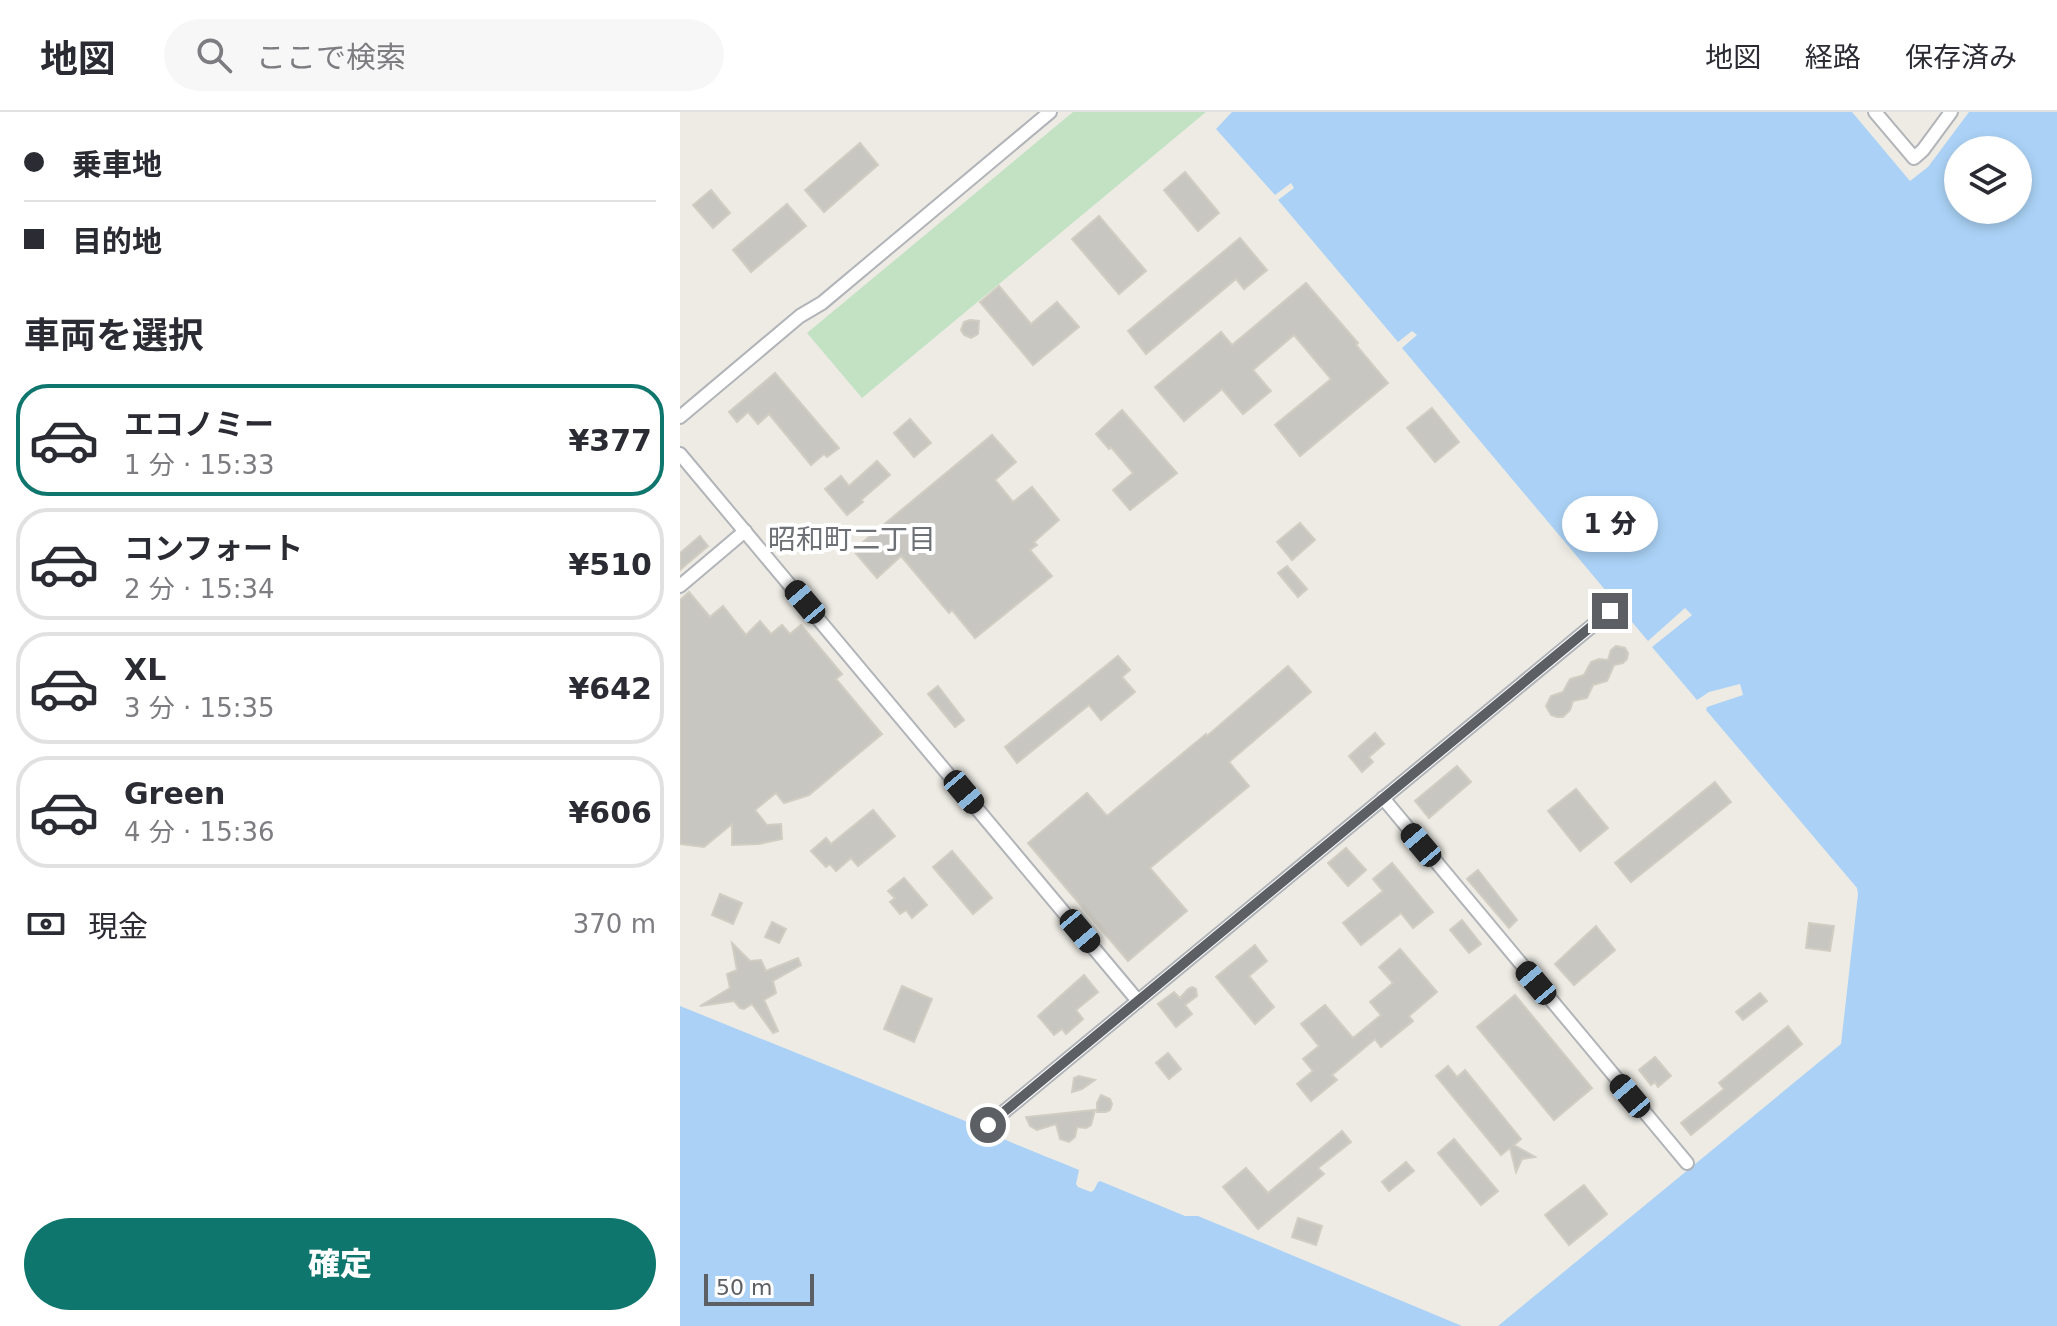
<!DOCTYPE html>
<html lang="ja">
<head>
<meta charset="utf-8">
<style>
	body { margin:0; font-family:"DejaVu Sans","Noto Sans JP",sans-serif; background:#f7f7f7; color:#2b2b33; height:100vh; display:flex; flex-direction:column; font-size:30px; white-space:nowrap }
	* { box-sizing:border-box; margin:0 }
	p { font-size:26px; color:#7c7c81 }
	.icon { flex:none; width:44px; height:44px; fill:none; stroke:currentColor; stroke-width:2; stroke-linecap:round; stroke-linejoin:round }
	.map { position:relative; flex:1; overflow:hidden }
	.sheet { display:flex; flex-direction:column; background:#fff; width:680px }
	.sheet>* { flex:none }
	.banner { display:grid; align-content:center; height:176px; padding:0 24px; background:#fff }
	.controls { position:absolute; left:1264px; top:24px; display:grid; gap:16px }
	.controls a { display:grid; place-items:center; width:88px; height:88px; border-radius:50%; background:#fff; box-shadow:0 4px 12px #0003; font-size:40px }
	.scale { position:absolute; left:24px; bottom:20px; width:110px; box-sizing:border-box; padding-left:8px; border:4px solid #5c5f63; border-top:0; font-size:22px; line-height:28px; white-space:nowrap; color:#5c5f63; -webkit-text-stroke:6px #fff; paint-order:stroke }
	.end { position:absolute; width:36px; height:36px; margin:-18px; border:10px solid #5c5f63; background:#fff; box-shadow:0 0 0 4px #fff }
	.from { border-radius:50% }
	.bubble { position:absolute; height:56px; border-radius:28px; background:#fff; box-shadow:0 4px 12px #0003; font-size:26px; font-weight:800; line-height:56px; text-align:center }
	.car { position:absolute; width:24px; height:48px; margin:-24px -12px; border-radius:10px; box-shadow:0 0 6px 2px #0007; background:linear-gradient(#222 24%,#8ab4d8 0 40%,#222 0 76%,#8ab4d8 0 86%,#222 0) }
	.banner b { display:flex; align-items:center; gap:28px; height:76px; font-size:30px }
	.banner b+b { border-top:2px solid #e1e1e2 }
	.banner i { width:20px; height:20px; background:#2b2b33 }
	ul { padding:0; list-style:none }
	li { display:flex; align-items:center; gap:24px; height:112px; margin:0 16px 12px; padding:0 8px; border:4px solid #e1e1e2; border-radius:32px }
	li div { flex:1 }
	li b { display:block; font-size:30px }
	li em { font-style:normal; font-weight:800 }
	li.active { border-color:#0f766e }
	li>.icon { width:72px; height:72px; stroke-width:1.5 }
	h2 { padding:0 24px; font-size:36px; line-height:96px }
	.pay { display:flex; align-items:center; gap:20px; height:88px; padding:0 24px; font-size:30px }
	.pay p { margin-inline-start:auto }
	.action { display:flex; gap:16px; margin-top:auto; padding:16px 24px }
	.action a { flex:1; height:92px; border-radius:48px; background:#0f766e; color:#fff; font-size:32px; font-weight:800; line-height:92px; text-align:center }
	header { display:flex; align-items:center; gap:48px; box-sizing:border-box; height:112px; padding:0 40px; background:#fff; border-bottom:2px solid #e1e1e2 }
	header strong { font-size:38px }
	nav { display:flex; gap:44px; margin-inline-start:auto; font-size:28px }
	.search { width:560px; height:72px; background:#f7f7f7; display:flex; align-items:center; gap:20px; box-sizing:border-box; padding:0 28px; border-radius:44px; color:#7c7c81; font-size:30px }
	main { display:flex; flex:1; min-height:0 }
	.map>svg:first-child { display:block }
	.green { fill:#c3e2c4 }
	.water { fill:#abd2f6; fill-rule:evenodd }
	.building { fill:#c8c6c0; stroke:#d1cdc3; stroke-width:2 }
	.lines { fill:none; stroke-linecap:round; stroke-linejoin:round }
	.minor-casing { stroke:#b1b4b8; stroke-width:16 }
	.minor { stroke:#fff; stroke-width:12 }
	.route { stroke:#5c5f63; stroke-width:10 }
	.labels { text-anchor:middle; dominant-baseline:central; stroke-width:8; stroke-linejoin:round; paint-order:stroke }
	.neighbourhood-label { font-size:28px; fill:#6d7175; stroke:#fff }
</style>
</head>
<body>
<header>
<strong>地図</strong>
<div class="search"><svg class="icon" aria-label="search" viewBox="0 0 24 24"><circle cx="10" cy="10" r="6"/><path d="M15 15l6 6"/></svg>ここで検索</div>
<nav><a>地図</a><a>経路</a><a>保存済み</a></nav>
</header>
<main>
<section class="sheet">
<div class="banner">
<b><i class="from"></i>乗車地</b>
<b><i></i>目的地</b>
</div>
<h2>車両を選択</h2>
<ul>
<li class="active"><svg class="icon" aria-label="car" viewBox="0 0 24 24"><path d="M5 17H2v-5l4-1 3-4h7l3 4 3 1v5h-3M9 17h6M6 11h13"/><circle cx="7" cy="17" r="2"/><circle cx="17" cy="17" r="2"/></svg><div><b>エコノミー</b><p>1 分 · 15:33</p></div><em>¥377</em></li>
<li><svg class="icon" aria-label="car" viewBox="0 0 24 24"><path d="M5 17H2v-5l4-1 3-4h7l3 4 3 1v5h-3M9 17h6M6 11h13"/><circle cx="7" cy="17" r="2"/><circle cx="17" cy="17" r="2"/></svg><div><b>コンフォート</b><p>2 分 · 15:34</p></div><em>¥510</em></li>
<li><svg class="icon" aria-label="car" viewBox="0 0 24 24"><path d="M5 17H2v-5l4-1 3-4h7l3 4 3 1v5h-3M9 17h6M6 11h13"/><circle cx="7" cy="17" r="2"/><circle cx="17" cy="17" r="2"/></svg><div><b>XL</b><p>3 分 · 15:35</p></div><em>¥642</em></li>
<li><svg class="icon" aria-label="car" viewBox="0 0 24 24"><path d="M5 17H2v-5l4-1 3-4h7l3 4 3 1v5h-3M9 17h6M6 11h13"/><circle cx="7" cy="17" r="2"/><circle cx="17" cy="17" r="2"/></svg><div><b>Green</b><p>4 分 · 15:36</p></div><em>¥606</em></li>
</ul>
<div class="pay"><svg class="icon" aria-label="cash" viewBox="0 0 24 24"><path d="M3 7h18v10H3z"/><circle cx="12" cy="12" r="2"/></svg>現金<p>370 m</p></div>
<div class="action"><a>確定</a></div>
</section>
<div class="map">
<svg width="1377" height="1214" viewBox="0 0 1377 1214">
	<rect width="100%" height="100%" fill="#edebe4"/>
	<path class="green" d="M393 0H526L182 286 127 221Z"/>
	<g class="water">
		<path d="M552 0H1172L1230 69 1248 55 1289 0H1377V1214H818L1161 932 1178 782 1177 776 1026 598 1027 595 1063 583 1060 572 1029 580 1017 588 972 535 1012 503 1005 496 968 529 722 236 737 223 732 219 718 230 598 88 614 76 611 71 595 83 536 17ZM1338 38V98H1278V38Z"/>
		<path d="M0 894 300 1015C331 1032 366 1044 399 1058L396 1072 398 1075 411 1080 414 1078 418 1070 420 1069 505 1104H518L782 1214H0Z"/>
	</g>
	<g class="building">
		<path d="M180 31 198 53 144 100 125 78Z"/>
		<path d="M505 60 539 101 518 119 484 78Z"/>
		<path d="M31 78 50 101 33 116 13 93Z"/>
		<path d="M107 92 126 114 71 160 53 138Z"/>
		<path d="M419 104 466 159 439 182 392 127Z"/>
		<path d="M560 126 587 158 564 177 556 167 466 242 448 219Z"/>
		<path d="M626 171 678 231 676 233 708 271 620 344 595 313 651 267 614 223 573 258 591 279 563 302 542 277 504 309 475 275 541 220 552 233Z"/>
		<path d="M319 174 351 212 377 190 399 215 353 253 300 190Z"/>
		<path d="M290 208 299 209 298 222 291 226 284 223 281 218 284 210Z"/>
		<path d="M95 261 159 336 147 345 144 342 131 353 89 302 78 312 68 300 57 310 49 300Z"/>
		<path d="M752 296 779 330 755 350 727 316Z"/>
		<path d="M442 298 497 361 450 398 433 378 453 361 431 335 429 337 416 322Z"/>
		<path d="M230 307 251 331 234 345 214 321Z"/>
		<path d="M312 323 336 350 315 368 333 390 352 375 379 408 354 430 357 433 350 438 372 464 295 526 272 498 269 501 221 444 197 466 173 438Z"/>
		<path d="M197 349 210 363 181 388 183 390 167 403 145 377 161 364 169 374Z"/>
		<path d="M620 411 635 428 612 448 597 430Z"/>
		<path d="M20 424 28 434 0 458V441Z"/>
		<path d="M607 454 627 477 618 485 598 461Z"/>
		<path d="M9 480 30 505 43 494 66 523 80 509 91 522 102 513 110 522 121 513 162 562 156 567 202 622 129 683 104 691 96 681 75 698 87 713 101 712 102 727 79 732 52 733V712L24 735 0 732V488Z"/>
		<path d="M936 534 945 536 948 541 947 547 943 551 934 553 927 569 913 573 907 586 893 589 890 598 883 605H877L871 603 866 594 871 584 883 580 890 567 904 563 911 550 919 547 928 548 931 538Z"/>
		<path d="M438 544 450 558 442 565 455 580 421 608 409 593 337 651 325 635Z"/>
		<path d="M608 554 631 580 549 650 569 674 470 756 507 799 448 849 348 731 407 681 427 704 526 622 527 624Z"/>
		<path d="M258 574 284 608 275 615 248 582Z"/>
		<path d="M695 621 704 632 689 645 693 650 682 660 669 644Z"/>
		<path d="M777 654 791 670 749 706 735 689Z"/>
		<path d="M1035 670 1051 690 951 770 935 751Z"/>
		<path d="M896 677 928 716 900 739 868 699Z"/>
		<path d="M193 698 215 724 178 754 171 746 156 759 150 752 146 755 131 739 146 726 151 732Z"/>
		<path d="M666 736 686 758 668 774 648 751Z"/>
		<path d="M272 739 312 786 293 802 253 755Z"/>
		<path d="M712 751 753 800 733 816 721 801 681 833 663 811 703 779 693 767Z"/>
		<path d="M798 758 837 808 829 816 787 767Z"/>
		<path d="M224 766 247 793 232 806 226 798 220 802 210 790 215 786 208 779Z"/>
		<path d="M40 782 62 791 53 812 32 803Z"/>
		<path d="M782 808 801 832 789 841 770 818Z"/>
		<path d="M92 810 106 817 99 831 85 825Z"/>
		<path d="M1129 811 1154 814 1150 839 1126 836Z"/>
		<path d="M916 814 935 838 894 873 875 852Z"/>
		<path d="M52 831 70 849 81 848 86 859 118 846 121 853 93 869 96 881 84 888 98 919 93 921 72 892 64 897 60 896 54 889 20 894 50 876 47 862 57 858Z"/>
		<path d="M575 833 587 849 569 864 594 895 575 912 536 865Z"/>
		<path d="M720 837 757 880 729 904 733 909 701 935 695 927 652 963 657 968 631 989 617 972 633 959 623 947 639 934 621 912 645 893 673 926 701 903 690 890 713 871 699 855Z"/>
		<path d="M404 863 418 880 396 898 403 907 386 922 382 917 374 923 358 904Z"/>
		<path d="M222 874 252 887 234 930 204 917Z"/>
		<path d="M512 875 516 877 517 884 505 893 512 902 496 915 478 892 494 880 500 886 508 877Z"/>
		<path d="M1080 881 1087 889 1063 908 1056 900Z"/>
		<path d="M835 883 912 976 874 1008 797 915Z"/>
		<path d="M1108 914 1122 932 1011 1023 1001 1011 1044 977 1039 971Z"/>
		<path d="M488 941 501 957 489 967 476 951Z"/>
		<path d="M975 945 991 964 978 975 975 970 971 973 959 958Z"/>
		<path d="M768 954 777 965 785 958 841 1027 834 1033 855 1045 842 1047 836 1060 830 1036 821 1043 756 964Z"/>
		<path d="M399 964 415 968 402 977 392 980 394 966Z"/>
		<path d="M421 983 430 987 432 992 430 998 426 1000H417V991Z"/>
		<path d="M415 998 411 1013 406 1016 397 1015 395 1025 389 1030 380 1027 376 1012 357 1018 350 1014 346 1005Z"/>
		<path d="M662 1019 671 1030 638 1056 644 1062 578 1117 543 1075 566 1056 588 1081Z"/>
		<path d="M774 1027 818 1079 801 1093 758 1041Z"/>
		<path d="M726 1050 734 1059 709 1079 702 1070Z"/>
		<path d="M904 1073 927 1102 889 1133 865 1103Z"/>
		<path d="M618 1106 642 1114 636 1133 612 1125Z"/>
	</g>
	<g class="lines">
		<defs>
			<g id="minor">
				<path d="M1195 0 1234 46 1243 38 1271 0"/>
				<path d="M0 305 120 204 142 191 370 0"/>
				<path d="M0 342 458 889"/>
				<path d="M0 474 65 419"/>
				<path d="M703 686 1007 1051"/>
				<path d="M308 1013 930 499"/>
			</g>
		</defs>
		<use href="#minor" class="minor-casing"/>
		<use href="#minor" class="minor"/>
	</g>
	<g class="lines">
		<path class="route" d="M308 1013 930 499"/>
	</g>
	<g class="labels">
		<g class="neighbourhood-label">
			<text x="172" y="427">昭和町二丁目</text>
		</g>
	</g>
</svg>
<div class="controls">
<a><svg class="icon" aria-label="layers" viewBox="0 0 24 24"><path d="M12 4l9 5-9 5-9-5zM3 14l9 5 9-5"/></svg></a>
</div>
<div class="scale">50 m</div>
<i class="end from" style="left:308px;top:1013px"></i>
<i class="end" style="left:930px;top:499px"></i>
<div class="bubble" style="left:882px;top:384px;width:96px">1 分</div>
<i class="car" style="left:125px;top:490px;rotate:320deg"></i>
<i class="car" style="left:284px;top:680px;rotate:140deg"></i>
<i class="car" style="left:741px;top:733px;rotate:320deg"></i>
<i class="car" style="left:400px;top:819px;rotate:140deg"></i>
<i class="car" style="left:856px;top:871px;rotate:320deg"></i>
<i class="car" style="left:950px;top:984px;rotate:320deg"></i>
</div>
</main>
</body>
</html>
